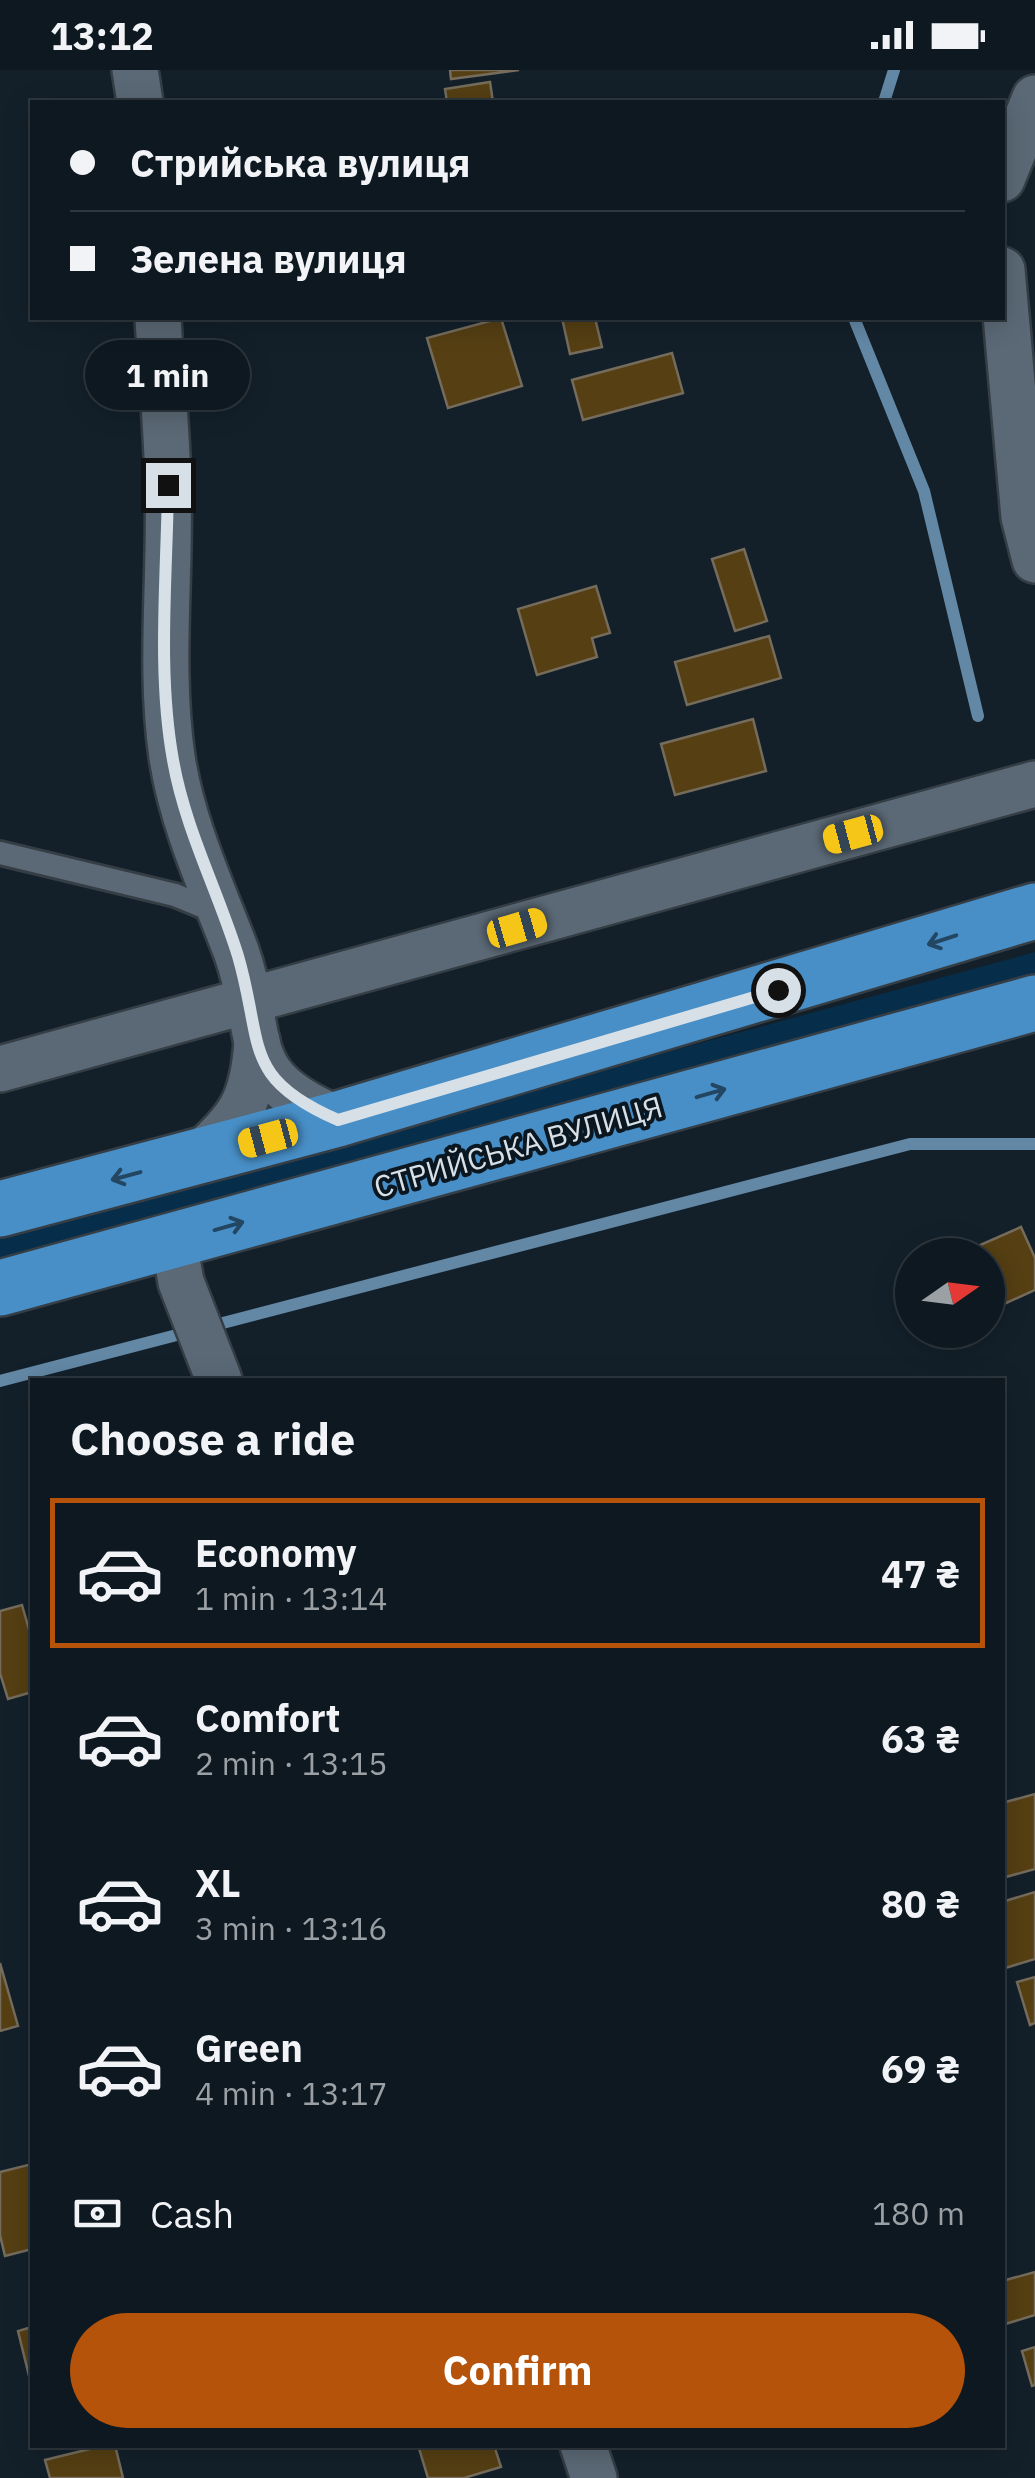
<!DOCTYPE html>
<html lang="en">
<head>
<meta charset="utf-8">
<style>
	body { margin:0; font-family:"IBM Plex Sans",sans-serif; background:#172129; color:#f1f3f6; height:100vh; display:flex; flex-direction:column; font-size:38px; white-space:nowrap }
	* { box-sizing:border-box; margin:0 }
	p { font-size:32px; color:#9ba0a5 }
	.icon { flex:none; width:55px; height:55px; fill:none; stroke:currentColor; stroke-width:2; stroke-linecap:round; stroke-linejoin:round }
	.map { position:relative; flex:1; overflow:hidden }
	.drawer { position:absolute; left:30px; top:1308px; width:975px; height:1070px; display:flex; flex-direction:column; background:#0e1820; border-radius:0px; box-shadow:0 5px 25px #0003,0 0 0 2px #2e373e }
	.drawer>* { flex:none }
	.guide { position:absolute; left:30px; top:30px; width:975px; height:220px; border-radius:0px; box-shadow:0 5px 25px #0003,0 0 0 2px #2e373e; display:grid; align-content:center; height:220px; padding:0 40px; background:#0e1820 }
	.needle { width:65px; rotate:76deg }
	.tools { position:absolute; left:895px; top:1168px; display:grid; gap:20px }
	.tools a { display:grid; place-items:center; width:110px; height:110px; border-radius:50%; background:#0e1820; box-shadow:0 5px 25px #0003,0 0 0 2px #2e373e; font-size:50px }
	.end { position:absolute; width:45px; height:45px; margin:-22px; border:12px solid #d8e0e7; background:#111; box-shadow:0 0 0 5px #111 }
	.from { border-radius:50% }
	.bubble { position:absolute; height:70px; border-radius:35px; background:#0e1820; box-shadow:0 5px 25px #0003,0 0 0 2px #2e373e; font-size:32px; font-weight:700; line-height:70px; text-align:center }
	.car { position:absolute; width:30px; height:60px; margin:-30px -15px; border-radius:12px; box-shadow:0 0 8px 2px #0007; background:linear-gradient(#f5c518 24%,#345 0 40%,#f5c518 0 76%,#345 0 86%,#f5c518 0) }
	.guide b { display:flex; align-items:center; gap:35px; height:95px; font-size:38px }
	.guide b+b { border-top:2px solid #2e373e }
	.guide i { width:25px; height:25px; background:#f1f3f6 }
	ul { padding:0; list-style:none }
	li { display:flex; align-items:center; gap:30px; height:150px; margin:0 20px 15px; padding:0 20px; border:5px solid transparent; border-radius:0px }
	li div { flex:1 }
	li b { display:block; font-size:38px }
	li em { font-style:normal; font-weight:700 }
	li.selected { border-color:#b45309 }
	li>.icon { width:90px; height:90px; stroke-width:1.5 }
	h2 { padding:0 40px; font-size:45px; line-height:120px }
	.pay { display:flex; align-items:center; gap:25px; height:110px; padding:0 40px; font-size:38px }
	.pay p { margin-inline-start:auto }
	.cta { display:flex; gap:20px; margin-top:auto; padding:20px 40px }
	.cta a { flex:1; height:115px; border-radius:60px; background:#b45309; color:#fff; font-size:40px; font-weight:700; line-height:115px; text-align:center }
	.status { display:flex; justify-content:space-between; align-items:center; height:70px; padding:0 50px; background:#0e1820; direction:ltr }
	.status svg { height:28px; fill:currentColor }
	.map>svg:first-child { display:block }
	.green { fill:#062d49 }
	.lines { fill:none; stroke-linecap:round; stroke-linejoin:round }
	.stream { stroke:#6388a5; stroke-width:12 }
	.building { fill:#553f13; stroke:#756c5c; stroke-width:2.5 }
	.lane-casing { stroke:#353d45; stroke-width:28 }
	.street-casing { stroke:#353d45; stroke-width:50 }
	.highway-casing { stroke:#353d45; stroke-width:60 }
	.lane { stroke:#5b6976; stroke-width:22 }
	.street { stroke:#5b6976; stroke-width:45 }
	.highway { stroke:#488fc7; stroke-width:55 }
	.oneway { stroke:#234663 }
	.route { stroke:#d8e0e7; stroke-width:12 }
	.labels { text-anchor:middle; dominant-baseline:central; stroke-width:8; stroke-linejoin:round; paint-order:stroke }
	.street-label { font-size:30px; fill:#d8e0e7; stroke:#0a1620 }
</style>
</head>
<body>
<div class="status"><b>13:12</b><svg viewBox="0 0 49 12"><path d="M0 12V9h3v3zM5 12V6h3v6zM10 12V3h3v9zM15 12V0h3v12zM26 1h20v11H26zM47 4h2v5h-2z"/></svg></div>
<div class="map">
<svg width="1035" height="2408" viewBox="0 0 1035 2408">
	<rect width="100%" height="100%" fill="#13202a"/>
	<path class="green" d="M1035 882V907L0 1189V1164Z"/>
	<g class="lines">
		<g class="stream">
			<path d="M884 32 894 0"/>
			<path d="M854 248 924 421 978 646"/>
			<path d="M0 1311 910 1074H1035"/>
		</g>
	</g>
	<g class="building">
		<path d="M450 0H519L451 9Z"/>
		<path d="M490 12 493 32H447L445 19Z"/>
		<path d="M501 248 522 316 448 338 427 268Z"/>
		<path d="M562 248H595L602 277 570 284Z"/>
		<path d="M672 283 683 323 583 350 572 310Z"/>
		<path d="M744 479 767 551 735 561 712 489Z"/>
		<path d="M596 516 610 563 592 568 597 587 537 605 518 539Z"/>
		<path d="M769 566 781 608 687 635 675 592Z"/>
		<path d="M753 649 766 701 675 725 661 674Z"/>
		<path d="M1021 1157 1035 1188V1220L995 1238 988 1221V1185H971L969 1180Z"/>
		<path d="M22 1535 32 1570V1622L8 1629 0 1603V1541Z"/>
		<path d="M1035 1724V1799L1002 1808V1733Z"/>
		<path d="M1035 1822V1889L1002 1899V1832Z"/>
		<path d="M0 1893 18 1956 0 1961Z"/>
		<path d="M1035 1907V1953L1030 1955 1017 1912Z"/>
		<path d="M32 2094V2179L5 2186 0 2165V2102Z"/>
		<path d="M1035 2202V2245L1002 2255V2211Z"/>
		<path d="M32 2257V2318L18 2261Z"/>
		<path d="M1035 2277V2315L1032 2316 1022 2281Z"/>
		<path d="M106 2375H115L123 2408H50L45 2390Z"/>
		<path d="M418 2375H494L501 2397 464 2408H428Z"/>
	</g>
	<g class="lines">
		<defs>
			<path id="lane" d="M0 783 175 825 219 843"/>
			<g id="street">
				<path d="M135 0 140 32"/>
				<path d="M1002 109 1035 28"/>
				<path d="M1002 200 1024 447 1035 490"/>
				<path d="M158 248C161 303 167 359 168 414 171 504 159 597 172 687 182 754 212 818 236 881 268 970 233 1005 338 1049"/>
				<path d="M0 999 1035 714"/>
				<path d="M197 1087C241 1049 253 1030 257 971"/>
				<path d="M174 1172 181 1212 219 1310"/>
				<path d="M583 2375 594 2408"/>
			</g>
			<g id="highway">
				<path d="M0 1139 338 1049 1035 841"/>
				<path d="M0 1218 1035 933"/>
			</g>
		</defs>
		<use href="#lane" class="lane-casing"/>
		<use href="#street" class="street-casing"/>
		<use href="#highway" class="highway-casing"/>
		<use href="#lane" class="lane"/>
		<use href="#street" class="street"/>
		<use href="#highway" class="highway"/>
	</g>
	<defs><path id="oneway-shaft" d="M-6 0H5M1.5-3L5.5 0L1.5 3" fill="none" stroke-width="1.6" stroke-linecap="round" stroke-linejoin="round" transform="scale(2.5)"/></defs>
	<g class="oneway">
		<use href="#oneway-shaft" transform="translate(942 870) rotate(162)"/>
		<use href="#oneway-shaft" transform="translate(711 1023) rotate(-16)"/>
		<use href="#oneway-shaft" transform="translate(126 1106) rotate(165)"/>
		<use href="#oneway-shaft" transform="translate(229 1156) rotate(-16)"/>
	</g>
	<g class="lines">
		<path class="route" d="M168 415C167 505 157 602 173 690 185 759 218 821 238 886 264 975 241 1008 338 1050L778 920"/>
	</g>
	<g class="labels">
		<g class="street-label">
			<text transform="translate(518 1076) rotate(-16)">СТРИЙСЬКА ВУЛИЦЯ</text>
		</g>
	</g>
</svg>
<div class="tools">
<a><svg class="needle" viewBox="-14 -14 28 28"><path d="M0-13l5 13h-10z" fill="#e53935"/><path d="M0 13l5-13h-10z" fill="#9ba0a5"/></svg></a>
</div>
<i class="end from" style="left:778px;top:920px"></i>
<i class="end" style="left:168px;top:415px"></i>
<div class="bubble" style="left:85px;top:270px;width:165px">1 min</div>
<i class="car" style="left:853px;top:764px;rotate:255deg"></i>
<i class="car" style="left:517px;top:858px;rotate:74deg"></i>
<i class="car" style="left:268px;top:1068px;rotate:255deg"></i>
<div class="guide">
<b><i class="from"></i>Стрийська вулиця</b>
<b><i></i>Зелена вулиця</b>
</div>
<section class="drawer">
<h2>Choose a ride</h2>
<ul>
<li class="selected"><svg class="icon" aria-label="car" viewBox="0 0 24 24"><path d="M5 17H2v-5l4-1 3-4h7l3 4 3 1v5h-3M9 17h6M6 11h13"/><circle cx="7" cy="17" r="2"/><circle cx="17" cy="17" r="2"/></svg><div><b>Economy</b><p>1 min · 13:14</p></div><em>47 ₴</em></li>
<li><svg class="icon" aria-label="car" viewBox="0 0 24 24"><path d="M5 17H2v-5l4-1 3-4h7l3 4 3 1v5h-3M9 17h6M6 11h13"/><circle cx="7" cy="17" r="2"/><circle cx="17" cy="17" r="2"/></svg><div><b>Comfort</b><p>2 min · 13:15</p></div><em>63 ₴</em></li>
<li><svg class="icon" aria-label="car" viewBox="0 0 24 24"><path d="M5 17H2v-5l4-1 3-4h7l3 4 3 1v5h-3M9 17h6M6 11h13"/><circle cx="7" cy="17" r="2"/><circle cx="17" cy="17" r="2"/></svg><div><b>XL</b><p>3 min · 13:16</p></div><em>80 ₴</em></li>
<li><svg class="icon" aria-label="car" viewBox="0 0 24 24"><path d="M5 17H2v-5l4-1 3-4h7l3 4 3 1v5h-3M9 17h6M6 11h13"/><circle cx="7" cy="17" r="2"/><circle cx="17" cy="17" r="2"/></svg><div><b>Green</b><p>4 min · 13:17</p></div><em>69 ₴</em></li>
</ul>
<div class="pay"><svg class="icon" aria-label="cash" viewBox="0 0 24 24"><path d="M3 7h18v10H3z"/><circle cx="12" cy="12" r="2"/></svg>Cash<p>180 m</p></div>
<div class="cta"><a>Confirm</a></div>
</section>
</div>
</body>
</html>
